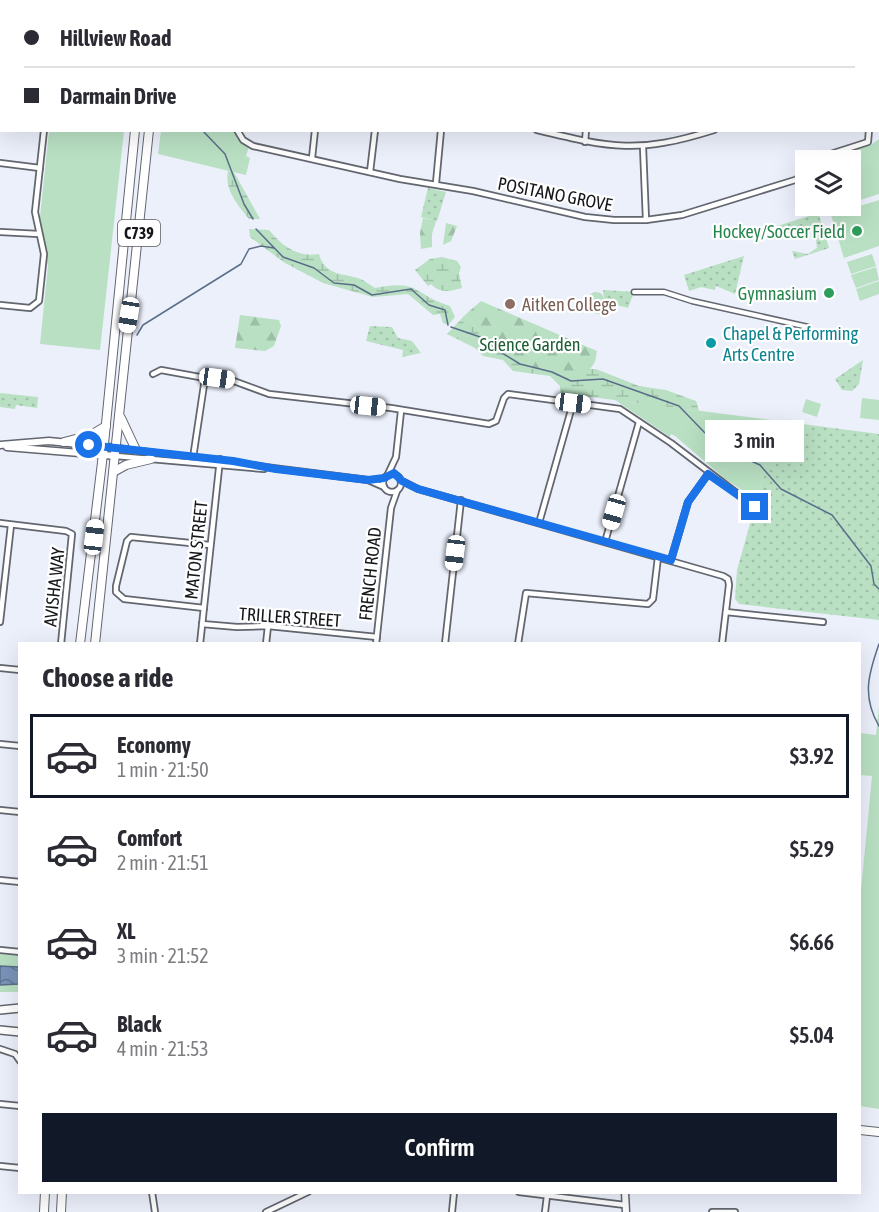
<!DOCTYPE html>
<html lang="en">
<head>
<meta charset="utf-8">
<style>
	body { margin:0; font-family:"Asap Condensed",sans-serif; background:#f7f7f7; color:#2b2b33; height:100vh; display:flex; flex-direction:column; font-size:22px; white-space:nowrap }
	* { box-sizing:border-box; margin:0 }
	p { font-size:20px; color:#7c7c81 }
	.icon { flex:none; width:33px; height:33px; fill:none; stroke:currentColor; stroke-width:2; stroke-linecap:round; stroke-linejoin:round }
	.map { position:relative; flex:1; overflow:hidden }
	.panel { position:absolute; left:18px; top:642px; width:843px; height:552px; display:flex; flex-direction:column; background:#fff; border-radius:0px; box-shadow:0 6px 24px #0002 }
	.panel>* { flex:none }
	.banner { position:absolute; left:0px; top:0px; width:879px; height:132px; box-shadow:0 6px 24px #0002; display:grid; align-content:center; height:132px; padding:0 24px; background:#fff }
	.buttons { position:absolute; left:795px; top:150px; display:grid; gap:12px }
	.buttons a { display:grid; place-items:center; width:66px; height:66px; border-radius:0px; background:#fff; box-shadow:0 6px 24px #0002; font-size:30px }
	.end { position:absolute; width:27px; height:27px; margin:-14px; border:8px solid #1a73e8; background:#fff; box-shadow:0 0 0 3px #fff }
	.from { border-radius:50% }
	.bubble { position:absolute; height:42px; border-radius:0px; background:#fff; box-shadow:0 6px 24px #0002; font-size:20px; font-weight:600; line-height:42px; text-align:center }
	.car { position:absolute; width:18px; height:36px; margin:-18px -9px; border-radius:8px; box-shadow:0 0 4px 2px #0007; background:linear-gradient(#fff 24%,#345 0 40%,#fff 0 76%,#345 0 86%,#fff 0) }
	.banner b { display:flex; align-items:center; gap:21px; height:57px; font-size:22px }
	.banner b+b { border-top:2px solid #e1e1e2 }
	.banner i { width:15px; height:15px; background:#2b2b33 }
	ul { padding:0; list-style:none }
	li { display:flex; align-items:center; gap:18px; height:84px; margin:0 12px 9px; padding:0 12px; border:3px solid transparent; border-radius:0px }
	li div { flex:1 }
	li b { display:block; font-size:22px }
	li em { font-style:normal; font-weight:600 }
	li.active { border-color:#111827 }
	li>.icon { width:54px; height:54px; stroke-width:1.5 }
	h2 { padding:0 24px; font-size:27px; line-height:72px }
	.action { display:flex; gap:12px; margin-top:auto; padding:12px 24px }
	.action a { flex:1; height:69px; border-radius:0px; background:#111827; color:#fff; font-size:24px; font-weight:600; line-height:69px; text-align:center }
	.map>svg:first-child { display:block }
	.grass { fill:url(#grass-dots) }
	.forest { fill:url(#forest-firs) }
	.wetland { fill:url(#wetland-marsh) }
	.park { fill:#b9e0c3 }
	.water { fill:url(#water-waves); stroke:#5b6e89; stroke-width:1.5 }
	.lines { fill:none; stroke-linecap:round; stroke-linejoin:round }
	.stream { stroke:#5b6e89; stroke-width:1.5 }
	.pedestrian-casing { stroke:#62666f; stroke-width:7 }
	.minor-casing { stroke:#62666f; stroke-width:8 }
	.tertiary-casing { stroke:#62666f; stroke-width:9 }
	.secondary-casing { stroke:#62666f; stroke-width:10 }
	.primary-casing { stroke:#62666f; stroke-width:10 }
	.pedestrian { stroke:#fff; stroke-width:4 }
	.minor { stroke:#fff; stroke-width:4.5 }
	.tertiary { stroke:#fff; stroke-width:6 }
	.secondary { stroke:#fff; stroke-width:7 }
	.primary { stroke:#fff; stroke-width:8 }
	.route { stroke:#1a73e8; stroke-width:8 }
	.leisure-dot { fill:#2e9e5b; stroke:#fff; stroke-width:2 }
	.education-dot { fill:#8d6e63; stroke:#fff; stroke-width:2 }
	.culture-dot { fill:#0f9aa8; stroke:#fff; stroke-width:2 }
	.labels { text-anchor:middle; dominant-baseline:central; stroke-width:4.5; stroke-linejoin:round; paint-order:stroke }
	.shield { fill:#fff; stroke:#5a5c5e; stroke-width:1.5 }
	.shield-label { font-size:16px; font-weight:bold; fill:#141619 }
	.street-label { font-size:18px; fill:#141619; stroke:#fff }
	.leisure-label { font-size:18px; fill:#27864d; stroke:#fff; text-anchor:end }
	.education-label { font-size:18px; fill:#785e54; stroke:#fff; text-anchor:start }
	.culture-label { font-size:18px; fill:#0d838f; stroke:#fff; text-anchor:start }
	.park-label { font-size:18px; fill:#1d5e36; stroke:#fff }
</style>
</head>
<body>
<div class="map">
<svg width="879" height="1212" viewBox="0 0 879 1212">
	<defs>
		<pattern id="grass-dots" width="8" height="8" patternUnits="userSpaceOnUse" patternTransform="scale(1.5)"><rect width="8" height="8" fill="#b9e0c3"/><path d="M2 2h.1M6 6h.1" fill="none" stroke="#9ebfa7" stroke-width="1.8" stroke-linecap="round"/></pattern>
		<pattern id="forest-firs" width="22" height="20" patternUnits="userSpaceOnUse" patternTransform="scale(1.5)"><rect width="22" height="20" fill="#b9e0c3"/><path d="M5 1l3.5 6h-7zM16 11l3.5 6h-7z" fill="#9ebfa7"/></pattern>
		<pattern id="wetland-marsh" width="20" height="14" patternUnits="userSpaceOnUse" patternTransform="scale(1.5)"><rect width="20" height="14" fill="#b9e0c3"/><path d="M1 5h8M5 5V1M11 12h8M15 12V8" fill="none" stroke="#9ebfa7"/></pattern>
		<pattern id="water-waves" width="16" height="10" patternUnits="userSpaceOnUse" patternTransform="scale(1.5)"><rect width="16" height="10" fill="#7994b9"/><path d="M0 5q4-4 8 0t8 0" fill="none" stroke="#627896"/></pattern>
	</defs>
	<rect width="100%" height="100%" fill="#ecf0fb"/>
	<g class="grass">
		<path d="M428 188 446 192 437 221 421 217Z"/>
		<path d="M815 214 819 215 829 248 795 259 792 251 808 254 817 248 815 232 804 228 773 237 771 228Z"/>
		<path d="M744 256 735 294 716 286 715 290 701 287 689 291 684 275Z"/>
		<path d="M603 290 634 292 628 308 609 303 605 316 587 311 605 306Z"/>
		<path d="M370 326 392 327 398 338 412 341 421 353 402 357 403 350 366 341Z"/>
		<path d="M863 360 859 384 852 391 842 390 835 379Z"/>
		<path d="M0 393 38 397 37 408 16 405 15 409 0 407Z"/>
		<path d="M779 421 879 434V620L739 604 735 599 737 570Z"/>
	</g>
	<g class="forest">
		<path d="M423 218 436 221 432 234V247L421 249 420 233Z"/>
		<path d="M446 223 457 226 451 241 443 245Z"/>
		<path d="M481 301 597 351 595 362 588 372 581 379 571 381 552 372 520 364 497 350 465 315Z"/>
		<path d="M240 315 279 320 281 326 274 346 265 351 235 348Z"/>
	</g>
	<g class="wetland">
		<path d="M228 171 234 172 260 219H249C238 205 224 190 228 171Z"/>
		<path d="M249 229 269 230C282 246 298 258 319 254 325 275 340 273 358 278 364 280 370 285 375 288 421 279 413 295 450 306L455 317 448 325 443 323 440 314 433 315 408 294 373 297 323 283 285 263 250 237Z"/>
		<path d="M442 257 457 261 461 267 459 273 462 288C451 291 440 294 431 284L428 286 415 270 430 259Z"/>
		<path d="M465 315 497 350 520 364 552 372 571 381 581 379 590 369H596L639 386 666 390 696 401 699 411 560 393V386L550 376 513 371 503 360 483 356 475 348 447 334Z"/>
	</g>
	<g class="park">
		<path d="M840 0H879V78L878 2Z"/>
		<path d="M49 131H124L100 350 40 344 48 266 39 226Z"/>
		<path d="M234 131 239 140 249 147 246 156 250 158 246 175 158 154 161 131Z"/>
		<path d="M879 139V194L851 203 850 160H819L872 144Z"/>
		<path d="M879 200V246L844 258 831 215Z"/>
		<path d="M872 254 876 266 851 274 847 262Z"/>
		<path d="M876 267 879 280 856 288 851 275Z"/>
		<path d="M879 281V294L860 301 856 289Z"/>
		<circle cx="596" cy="300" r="8"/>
		<path d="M862 398 879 400V420L860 418Z"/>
		<path d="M806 399 821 404 817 417 802 412Z"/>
		<path d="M615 400 779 421 757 500 724 478 675 436 671 434 670 437Z"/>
		<path d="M879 706V1109L860 1106V901L872 776 860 775V733L876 735Z"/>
		<path d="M0 954 19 956V992H0Z"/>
	</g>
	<path class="water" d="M0 966 19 967V984L0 985Z"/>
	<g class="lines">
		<g class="stream">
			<path d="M129 2 130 0"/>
			<path d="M202 130 225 154 244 204 253 219"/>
			<path d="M256 229 283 257 314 268 334 283 354 285 372 295 411 289 429 305 445 310 448 325"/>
			<path d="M451 327 483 338 497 350 520 364 552 372 571 381 603 379 679 406 704 432 729 451 760 465 781 489 832 515 871 566 874 584 879 589"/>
			<path d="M137 335 143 325 241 264 249 249 261 246 274 248"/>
			<path d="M879 644C868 675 862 697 879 726"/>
		</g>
		<defs>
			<path id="pedestrian" d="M634 292H664L692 301 808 327"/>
			<g id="minor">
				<path d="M187 0 188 2"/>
				<path d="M756 0 757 2"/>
				<path d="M836 0 837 2"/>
				<path d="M43 2V0"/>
				<path d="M114 2 115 0"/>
				<path d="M330 2V0"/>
				<path d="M389 2V0"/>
				<path d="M455 2 456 0"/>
				<path d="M528 2V0"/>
				<path d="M600 2V0"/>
				<path d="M0 58H2"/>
				<path d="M237 130 243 140 253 146 400 179 473 191 585 217 614 220H646L682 215 795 180 806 173"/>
				<path d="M537 130C612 148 638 154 714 130"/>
				<path d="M585 142 586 130"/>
				<path d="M643 147 646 220"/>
				<path d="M312 158 315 130"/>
				<path d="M812 160 868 142 869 130"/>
				<path d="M0 163 40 168"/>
				<path d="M370 172 375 130"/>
				<path d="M436 183 441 130"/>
				<path d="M0 232 39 234"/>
				<path d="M0 305 30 308 39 301 44 254 35 212 44 130"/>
				<path d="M153 374 161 370 205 378"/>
				<path d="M205 378 231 380 269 394 391 408 489 424 496 421 504 398 508 394 620 409 671 443 755 507"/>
				<path d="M117 448 368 480 384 487"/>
				<path d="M116 456 264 469"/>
				<path d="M193 458 205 378"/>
				<circle cx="392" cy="483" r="9"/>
				<path d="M388 474 396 457 401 411"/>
				<path d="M402 481 418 489 723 576 728 579 729 585 722 644"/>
				<path d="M0 523 66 531 72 534 61 644"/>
				<path d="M539 523 573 403"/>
				<path d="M605 542 639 422"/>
				<path d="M671 560 688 502 708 474"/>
				<path d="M204 608 124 599 116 592V586L127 541 131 537 210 545"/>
				<path d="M726 612 823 622"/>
				<path d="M0 622 11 525"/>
				<path d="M202 624 237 627 268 626 377 637"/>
				<path d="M200 644 220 459"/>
				<path d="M266 644 268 626"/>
				<path d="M376 644 391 508 397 491"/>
				<path d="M445 644 461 500"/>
				<path d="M518 644 526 593 648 604 653 599 658 557"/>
				<path d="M0 668 20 670"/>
				<path d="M0 744 20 746"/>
				<path d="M0 810 20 812"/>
				<path d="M0 880 20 882"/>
				<path d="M0 950 20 952"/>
				<path d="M0 1049 15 1054 20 1061"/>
				<path d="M0 1104 20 1106"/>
				<path d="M0 1166 20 1168"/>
				<path d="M152 1192 155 1212"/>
				<path d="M519 1192 625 1205"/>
				<path d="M266 1212 308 1192"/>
				<path d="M452 1212 454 1192"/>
				<path d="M545 1212 547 1196"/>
				<path d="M712 1212H735"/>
			</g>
			<g id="tertiary">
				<path d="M0 445 49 441 117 448"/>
				<path d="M7 447 116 456"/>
				<path d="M625 1192 626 1212"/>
			</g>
			<g id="secondary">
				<path d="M0 1010 20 1008"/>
				<path d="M0 1030 20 1032"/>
			</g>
			<g id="primary">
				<path d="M149 2 150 0"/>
				<path d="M163 2V0"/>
				<path d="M121 418 136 450"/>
				<path d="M64 442 91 435 106 426"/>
				<path d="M115 471 126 465 151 459"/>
				<path d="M80 644 103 454 135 130"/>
				<path d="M95 644 149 130"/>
				<path d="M860 1130 879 1132"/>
				<path d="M44 1212 45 1192"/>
				<path d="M61 1212 62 1192"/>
			</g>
		</defs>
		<use href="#pedestrian" class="pedestrian-casing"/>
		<use href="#minor" class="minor-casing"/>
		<use href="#tertiary" class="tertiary-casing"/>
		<use href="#secondary" class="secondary-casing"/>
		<use href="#primary" class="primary-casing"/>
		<use href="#pedestrian" class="pedestrian"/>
		<use href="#minor" class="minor"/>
		<use href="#tertiary" class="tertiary"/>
		<use href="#secondary" class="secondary"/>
		<use href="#primary" class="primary"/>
	</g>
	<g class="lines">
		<path class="route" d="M89 445 233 461 276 469 368 480 384 478 394 473 402 481 418 489 671 560 688 502 708 474 755 507"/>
	</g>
	<g class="leisure-dot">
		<circle cx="857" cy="231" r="6"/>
		<circle cx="829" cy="293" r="6"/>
	</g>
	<circle class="education-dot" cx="510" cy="304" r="6"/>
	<circle class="culture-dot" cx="711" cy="343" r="6"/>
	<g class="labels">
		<rect class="shield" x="118" y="220" width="42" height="26" rx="4.5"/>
		<g class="shield-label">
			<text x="139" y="233">C739</text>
		</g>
		<g class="street-label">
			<text transform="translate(555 194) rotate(11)">POSITANO GROVE</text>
			<text transform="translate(196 550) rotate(-84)">MATON STREET</text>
			<text transform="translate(370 574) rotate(-84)">FRENCH ROAD</text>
			<text transform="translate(54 587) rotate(-84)">AVISHA WAY</text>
			<text transform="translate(290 617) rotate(4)">TRILLER STREET</text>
		</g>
		<g class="leisure-label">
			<text x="845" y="231">Hockey/Soccer Field</text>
			<text x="817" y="293">Gymnasium</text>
		</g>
		<g class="education-label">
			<text x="522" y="304">Aitken College</text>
		</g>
		<g class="culture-label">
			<text x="723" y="333">Chapel &amp; Performing<tspan x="723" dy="21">Arts Centre</tspan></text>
		</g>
		<g class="park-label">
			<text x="530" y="344">Science Garden</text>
		</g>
	</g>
</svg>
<div class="buttons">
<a><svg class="icon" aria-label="layers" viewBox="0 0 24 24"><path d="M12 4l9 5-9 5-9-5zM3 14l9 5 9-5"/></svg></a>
</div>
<i class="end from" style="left:89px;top:445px"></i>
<i class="end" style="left:755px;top:507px"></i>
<div class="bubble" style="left:705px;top:420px;width:99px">3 min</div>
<i class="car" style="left:129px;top:315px;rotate:189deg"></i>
<i class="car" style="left:217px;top:378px;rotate:98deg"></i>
<i class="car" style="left:573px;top:403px;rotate:97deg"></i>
<i class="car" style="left:368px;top:406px;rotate:96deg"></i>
<i class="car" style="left:614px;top:512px;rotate:196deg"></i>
<i class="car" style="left:94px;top:537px;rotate:7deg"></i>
<i class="car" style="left:455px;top:553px;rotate:187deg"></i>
<div class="banner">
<b><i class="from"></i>Hillview Road</b>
<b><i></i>Darmain Drive</b>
</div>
<section class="panel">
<h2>Choose a ride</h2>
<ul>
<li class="active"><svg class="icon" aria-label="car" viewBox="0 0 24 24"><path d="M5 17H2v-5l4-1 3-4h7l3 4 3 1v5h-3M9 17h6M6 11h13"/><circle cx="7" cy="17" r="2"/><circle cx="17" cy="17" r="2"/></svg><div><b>Economy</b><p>1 min · 21:50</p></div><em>$3.92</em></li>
<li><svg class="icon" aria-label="car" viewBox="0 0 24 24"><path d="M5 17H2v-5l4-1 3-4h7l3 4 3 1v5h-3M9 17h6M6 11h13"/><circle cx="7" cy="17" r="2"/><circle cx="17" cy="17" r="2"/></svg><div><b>Comfort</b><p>2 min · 21:51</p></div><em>$5.29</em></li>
<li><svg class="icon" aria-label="car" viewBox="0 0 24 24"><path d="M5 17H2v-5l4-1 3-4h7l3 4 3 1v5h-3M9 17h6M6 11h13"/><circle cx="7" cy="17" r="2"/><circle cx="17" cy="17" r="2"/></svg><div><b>XL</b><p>3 min · 21:52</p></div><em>$6.66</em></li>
<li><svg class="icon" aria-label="car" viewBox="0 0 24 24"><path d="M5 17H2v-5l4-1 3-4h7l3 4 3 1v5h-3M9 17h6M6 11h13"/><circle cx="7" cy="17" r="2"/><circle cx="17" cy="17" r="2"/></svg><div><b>Black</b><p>4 min · 21:53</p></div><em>$5.04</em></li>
</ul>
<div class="action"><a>Confirm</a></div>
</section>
</div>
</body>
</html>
